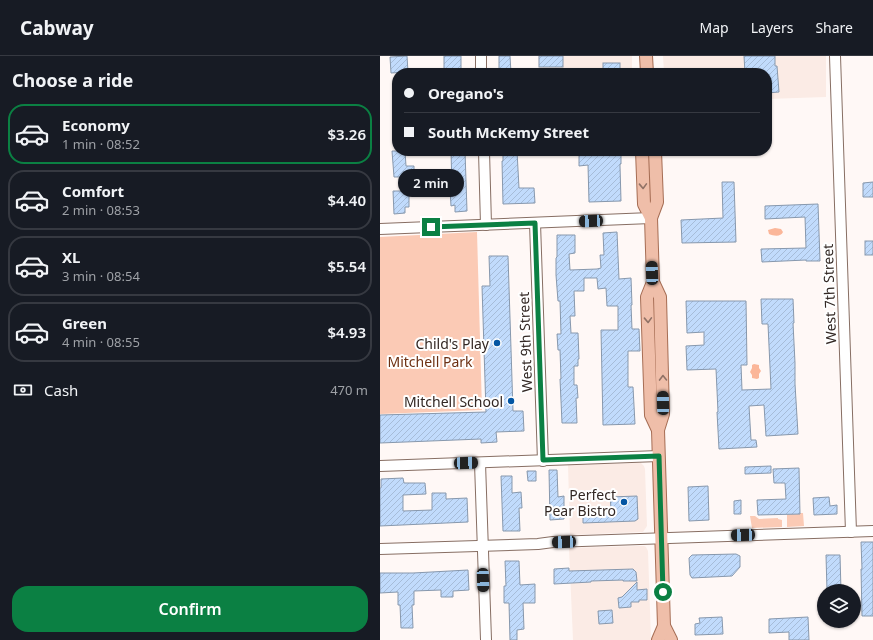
<!DOCTYPE html>
<html lang="en">
<head>
<meta charset="utf-8">
<style>
	body { margin:0; font-family:"Noto Sans",sans-serif; background:#20242c; color:#f1f3f6; height:100vh; display:flex; flex-direction:column; font-size:15px; white-space:nowrap }
	* { box-sizing:border-box; margin:0 }
	p { font-size:13px; color:#9ea1a6 }
	.icon { flex:none; width:22px; height:22px; fill:none; stroke:currentColor; stroke-width:2; stroke-linecap:round; stroke-linejoin:round }
	.map { position:relative; flex:1; overflow:hidden }
	.side { display:flex; flex-direction:column; background:#171b24; width:380px }
	.side>* { flex:none }
	.guide { position:absolute; left:12px; top:12px; width:380px; height:88px; border-radius:16px; box-shadow:0 1px 3px #0004; display:grid; align-content:center; height:88px; padding:0 12px; background:#171b24 }
	.fabs { position:absolute; left:437px; top:528px; display:grid; gap:8px }
	.fabs a { display:grid; place-items:center; width:44px; height:44px; border-radius:50%; background:#171b24; box-shadow:0 1px 3px #0004; font-size:20px }
	.end { position:absolute; width:18px; height:18px; margin:-9px; border:5px solid #0b8043; background:#fff; box-shadow:0 0 0 2px #fff }
	.from { border-radius:50% }
	.bubble { position:absolute; height:28px; border-radius:14px; background:#171b24; box-shadow:0 1px 3px #0004; font-size:13px; font-weight:600; line-height:28px; text-align:center }
	.car { position:absolute; width:12px; height:24px; margin:-12px -6px; border-radius:5px; box-shadow:0 0 3px 1px #0007; background:linear-gradient(#222 24%,#8ab4d8 0 40%,#222 0 76%,#8ab4d8 0 86%,#222 0) }
	.guide b { display:flex; align-items:center; gap:14px; height:38px; font-size:15px }
	.guide b+b { border-top:1px solid #363941 }
	.guide i { width:10px; height:10px; background:#f1f3f6 }
	ul { padding:0; list-style:none }
	li { display:flex; align-items:center; gap:12px; height:60px; margin:0 8px 6px; padding:0 4px; border:2px solid #363941; border-radius:16px }
	li div { flex:1 }
	li b { display:block; font-size:15px }
	li em { font-style:normal; font-weight:600 }
	li.on { border-color:#0b8043 }
	li>.icon { width:36px; height:36px; stroke-width:1.5 }
	h2 { padding:0 12px; font-size:18px; line-height:48px }
	.pay { display:flex; align-items:center; gap:10px; height:44px; padding:0 12px; font-size:15px }
	.pay p { margin-inline-start:auto }
	.cta { display:flex; gap:8px; margin-top:auto; padding:8px 12px }
	.cta a { flex:1; height:46px; border-radius:16px; background:#0b8043; color:#fff; font-size:16px; font-weight:600; line-height:46px; text-align:center }
	header { display:flex; align-items:center; gap:24px; box-sizing:border-box; height:56px; padding:0 20px; background:#171b24; border-bottom:1px solid #363941 }
	header strong { font-size:19px }
	nav { display:flex; gap:22px; margin-inline-start:auto; font-size:14px }
	main { display:flex; flex:1; min-height:0 }
	.map>svg:first-child { display:block }
	.built { fill:#fbebe5 }
	.green { fill:#fbcab5 }
	.water { fill:#fbb699 }
	.building { fill:url(#building-hatch); stroke:#8798ad }
	.lines { fill:none; stroke-linecap:round; stroke-linejoin:round }
	.minor-casing { stroke:#876e63; stroke-width:12 }
	.major-casing { stroke:#a66d54; stroke-width:14 }
	.minor { stroke:#fff; stroke-width:10 }
	.major { stroke:#efbea9; stroke-width:12 }
	.oneway { stroke:#907266 }
	.route { stroke:#0b8043; stroke-width:5 }
	.poi-dot { fill:#0355a3; stroke:#fff; stroke-width:1.5 }
	.labels { text-anchor:middle; dominant-baseline:central; stroke-width:4; stroke-linejoin:round; paint-order:stroke }
	.street-label { font-size:14px; fill:#322723; stroke:#fff }
	.poi-label { font-size:14px; fill:#322723; stroke:#fff; text-anchor:end }
	.park-label { font-size:14px; fill:#6d3012; stroke:#fff }
</style>
</head>
<body>
<header>
<strong>Cabway</strong>
<nav><a>Map</a><a>Layers</a><a>Share</a></nav>
</header>
<main>
<section class="side">
<h2>Choose a ride</h2>
<ul>
<li class="on"><svg class="icon" aria-label="car" viewBox="0 0 24 24"><path d="M5 17H2v-5l4-1 3-4h7l3 4 3 1v5h-3M9 17h6M6 11h13"/><circle cx="7" cy="17" r="2"/><circle cx="17" cy="17" r="2"/></svg><div><b>Economy</b><p>1 min · 08:52</p></div><em>$3.26</em></li>
<li><svg class="icon" aria-label="car" viewBox="0 0 24 24"><path d="M5 17H2v-5l4-1 3-4h7l3 4 3 1v5h-3M9 17h6M6 11h13"/><circle cx="7" cy="17" r="2"/><circle cx="17" cy="17" r="2"/></svg><div><b>Comfort</b><p>2 min · 08:53</p></div><em>$4.40</em></li>
<li><svg class="icon" aria-label="car" viewBox="0 0 24 24"><path d="M5 17H2v-5l4-1 3-4h7l3 4 3 1v5h-3M9 17h6M6 11h13"/><circle cx="7" cy="17" r="2"/><circle cx="17" cy="17" r="2"/></svg><div><b>XL</b><p>3 min · 08:54</p></div><em>$5.54</em></li>
<li><svg class="icon" aria-label="car" viewBox="0 0 24 24"><path d="M5 17H2v-5l4-1 3-4h7l3 4 3 1v5h-3M9 17h6M6 11h13"/><circle cx="7" cy="17" r="2"/><circle cx="17" cy="17" r="2"/></svg><div><b>Green</b><p>4 min · 08:55</p></div><em>$4.93</em></li>
</ul>
<div class="pay"><svg class="icon" aria-label="cash" viewBox="0 0 24 24"><path d="M3 7h18v10H3z"/><circle cx="12" cy="12" r="2"/></svg>Cash<p>470 m</p></div>
<div class="cta"><a>Confirm</a></div>
</section>
<div class="map">
<svg width="493" height="584" viewBox="0 0 493 584">
	<defs>
		<pattern id="building-hatch" width="6" height="6" patternUnits="userSpaceOnUse"><rect width="6" height="6" fill="#c1dbfc"/><path d="M-1 1l2-2M0 6l6-6M5 7l2-2" fill="none" stroke="#a6bcd8"/></pattern>
	</defs>
	<rect width="100%" height="100%" fill="#fff8f6"/>
	<g class="built">
		<path d="M158 0H252V17H159Z"/>
		<path d="M283 0H446V41L387 43V17H284Z"/>
		<path d="M258 407H261L264 410 265 413 267 470 263 476 190 479 188 409Z"/>
		<path d="M259 490H264L266 491 268 495 271 584H193L189 492Z"/>
	</g>
	<g class="green">
		<path d="M97 176 102 354 0 358V181Z"/>
		<path d="M420 457H423L424 470 407 471V458H420Z"/>
		<path d="M370 460H375L379 463 398 462V463L402 464V471L372 472Z"/>
	</g>
	<g class="water">
		<path d="M395 172 401 173 403 176C401 181 394 180 389 178L388 174Z"/>
		<path d="M374 308 379 309V312L381 315 379 318V322L377 323 372 322V319L370 316 372 312V309Z"/>
	</g>
	<g class="building">
		<path d="M27 0 28 16 11 17 10 1Z"/>
		<path d="M64 0H81V17H70V14H64Z"/>
		<path d="M119 0H130L131 17H119Z"/>
		<rect x="159" y="0" width="24" height="11"/>
		<path d="M364 0H395V10H397L399 36 387 37V17H365Z"/>
		<rect x="223" y="7" width="17" height="10"/>
		<path d="M12 95H25L26 110H34V117L39 116 40 130 29 131V151H25V157L14 158 13 135H22L21 121H14Z"/>
		<path d="M71 95H85L87 155 75 156V149L71 150 70 133H72Z"/>
		<path d="M123 95H137L139 132H154L155 147 123 148 122 105H123Z"/>
		<path d="M199 95H241V108H240V110L241 145 209 146 208 109 199 110Z"/>
		<path d="M342 126H354L356 186 302 187 301 164 343 162Z"/>
		<path d="M493 126V141H483V127Z"/>
		<path d="M438 148 440 205H426V204L382 206 381 193 426 192 425 161 385 163V150Z"/>
		<path d="M237 176 239 223 251 222 252 249H251L252 273H259L260 295H248V331H253L255 368 223 369 221 274H238V250H227L226 232 218 233 217 222H204V235H194L195 260H190L191 277H198L199 303H198V310H194V329H197L198 342H196L197 367H182L180 323H181L180 294H178L177 278H181L180 245H178L176 219V202L177 201V179H195V197L189 198 190 214 217 213 221 212 220 199H224L223 177Z"/>
		<rect x="485" y="185" width="8" height="14"/>
		<path d="M109 200H128L133 355H143L144 375 116 376 117 386 101 387V383L0 387V359L106 356 102 230H110Z"/>
		<path d="M381 243H413L414 267H413L415 307V328L418 378 386 380 384 349 369 350 371 384H376L377 391 339 393 337 356H338L336 313 307 314 306 290 324 289V276L307 277 306 245H366L367 309H361L362 334 391 333 388 268H382Z"/>
		<path d="M391 410V417L365 418V411Z"/>
		<path d="M419 412 420 458 378 459 377 444 406 443 405 427H394L393 413Z"/>
		<path d="M169 414H177L178 441 184 440V463L170 464Z"/>
		<path d="M147 415H156V425H148Z"/>
		<path d="M121 420H132V437L141 436 142 452H139L140 475H123Z"/>
		<path d="M23 422 24 427H45L46 438 23 439V455L52 454V437H66V443L87 442 88 466 0 470V432H1V423Z"/>
		<path d="M328 430 329 464 309 465 308 431Z"/>
		<path d="M257 440 258 463 255 465 203 467V453L231 452 230 441Z"/>
		<path d="M449 441 450 450 457 449V458L434 459 433 442Z"/>
		<path d="M361 444V458H354V445Z"/>
		<path d="M481 486H493V560H482L481 513H482Z"/>
		<path d="M356 498 360 500V511L352 520 312 522 310 519 309 502 312 499Z"/>
		<path d="M446 499H460L461 535H447Z"/>
		<path d="M125 505H139L140 529 155 528V547H143L144 573 137 574V584H130L129 547H124V530H126Z"/>
		<path d="M189 512V515L253 513 256 516 257 525H243V524L211 525V526L174 528V513Z"/>
		<path d="M88 514 89 534 73 535V541H61V534L34 535V549H32L33 572H21L20 549H18V536L0 537V517H33Z"/>
		<path d="M257 526V534L267 533V544H259V546H251V551L239 552 238 542 242 541Z"/>
		<path d="M232 554 233 567 219 568 218 555Z"/>
		<path d="M342 561 343 578 315 579V568L320 567 319 562Z"/>
		<path d="M428 561 429 584H409V576L389 577V563Z"/>
	</g>
	<g class="lines">
		<defs>
			<g id="minor">
				<path d="M101 0V17"/>
				<path d="M455 0 471 476"/>
				<path d="M104 95 106 169"/>
				<path d="M155 167 163 405"/>
				<path d="M0 173 271 162"/>
				<path d="M100 407 106 584"/>
				<path d="M0 410 279 400"/>
				<path d="M0 493 158 488 173 486 493 475"/>
			</g>
			<g id="major">
				<path d="M266 0 267 17"/>
				<path d="M262 95 264 148 271 162"/>
				<path d="M275 95 277 146 271 162 273 226 267 241 271 359 278 374"/>
				<path d="M273 226 280 241 283 358 278 374 284 570 291 584"/>
				<path d="M278 584 284 570"/>
			</g>
		</defs>
		<use href="#minor" class="minor-casing"/>
		<use href="#major" class="major-casing"/>
		<use href="#minor" class="minor"/>
		<use href="#major" class="major"/>
	</g>
	<defs><path id="oneway-chevron" d="M-2-3.5L2.5 0L-2 3.5" fill="none" stroke-width="1.6" stroke-linecap="round" stroke-linejoin="round"/></defs>
	<g class="oneway">
		<use href="#oneway-chevron" transform="translate(263 130) rotate(88)"/>
		<use href="#oneway-chevron" transform="translate(268 264) rotate(88)"/>
		<use href="#oneway-chevron" transform="translate(283 322) rotate(-91)"/>
	</g>
	<g class="lines">
		<path class="route" d="M51 171 155 167 163 404 279 400 283 536"/>
	</g>
	<g class="poi-dot">
		<circle cx="117" cy="287" r="4"/>
		<circle cx="131" cy="345" r="4"/>
		<circle cx="244" cy="446" r="4"/>
	</g>
	<g class="labels">
		<g class="street-label">
			<text transform="translate(449 238) rotate(-92)">West 7th Street</text>
			<text transform="translate(145 286) rotate(-92)">West 9th Street</text>
		</g>
		<g class="poi-label">
			<text x="109" y="287">Child's Play</text>
			<text x="123" y="345">Mitchell School</text>
			<text x="236" y="438">Perfect<tspan x="236" dy="16">Pear Bistro</tspan></text>
		</g>
		<g class="park-label">
			<text x="50" y="305">Mitchell Park</text>
		</g>
	</g>
</svg>
<div class="fabs">
<a><svg class="icon" aria-label="layers" viewBox="0 0 24 24"><path d="M12 4l9 5-9 5-9-5zM3 14l9 5 9-5"/></svg></a>
</div>
<i class="end from" style="left:283px;top:536px"></i>
<i class="end" style="left:51px;top:171px"></i>
<div class="bubble" style="left:18px;top:113px;width:66px">2 min</div>
<i class="car" style="left:211px;top:165px;rotate:267deg"></i>
<i class="car" style="left:272px;top:217px;rotate:358deg"></i>
<i class="car" style="left:283px;top:347px;rotate:359deg"></i>
<i class="car" style="left:86px;top:407px;rotate:88deg"></i>
<i class="car" style="left:363px;top:479px;rotate:268deg"></i>
<i class="car" style="left:184px;top:486px;rotate:268deg"></i>
<i class="car" style="left:103px;top:524px;rotate:178deg"></i>
<div class="guide">
<b><i class="from"></i>Oregano's</b>
<b><i></i>South McKemy Street</b>
</div>
</div>
</main>
</body>
</html>
